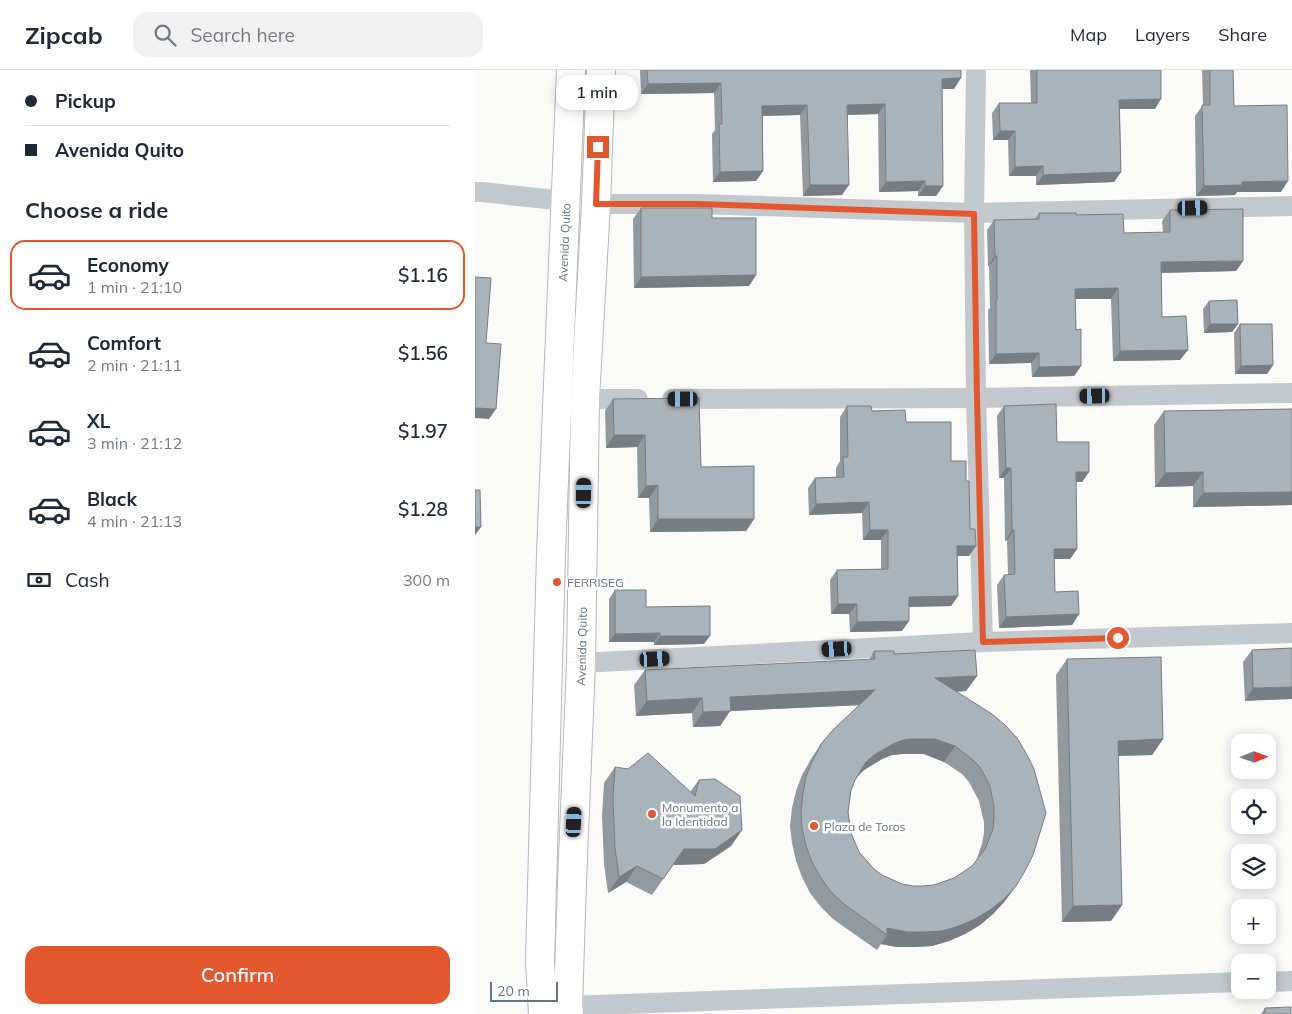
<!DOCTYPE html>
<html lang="en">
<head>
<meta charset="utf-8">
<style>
	body { margin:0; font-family:Mulish,sans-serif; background:#f2f2f3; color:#1f2937; height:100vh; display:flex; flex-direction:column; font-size:19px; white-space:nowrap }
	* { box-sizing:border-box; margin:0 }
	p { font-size:16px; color:#747a83 }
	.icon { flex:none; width:28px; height:28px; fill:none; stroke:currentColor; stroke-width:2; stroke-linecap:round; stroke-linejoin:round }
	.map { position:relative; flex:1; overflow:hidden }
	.details { display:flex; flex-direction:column; background:#fff; width:475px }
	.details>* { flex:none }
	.top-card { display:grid; align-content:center; height:110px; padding:0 25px; background:#fff }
	.needle { width:32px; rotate:89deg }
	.fabs { position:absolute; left:756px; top:664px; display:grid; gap:10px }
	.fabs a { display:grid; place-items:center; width:45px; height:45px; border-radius:10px; background:#fff; box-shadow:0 2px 12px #0003; font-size:25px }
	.scale { position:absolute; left:15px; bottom:12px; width:68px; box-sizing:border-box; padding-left:5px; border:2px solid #657683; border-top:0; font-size:14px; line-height:18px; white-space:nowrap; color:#657683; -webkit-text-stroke:4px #fff; paint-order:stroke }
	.end { position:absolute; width:22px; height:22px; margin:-11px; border:6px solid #e4572e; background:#fff; box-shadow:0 0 0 2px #fff }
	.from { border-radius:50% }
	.bubble { position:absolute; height:35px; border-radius:15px; background:#fff; box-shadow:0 2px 12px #0003; font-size:16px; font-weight:600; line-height:35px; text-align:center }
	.car { position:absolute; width:15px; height:30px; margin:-15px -8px; border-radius:6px; box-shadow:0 0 4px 1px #0007; background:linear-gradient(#222 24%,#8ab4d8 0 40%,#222 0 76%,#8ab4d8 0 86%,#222 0) }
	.top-card b { display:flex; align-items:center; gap:18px; height:48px; font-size:19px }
	.top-card b+b { border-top:1px solid #e0e1e3 }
	.top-card i { width:12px; height:12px; background:#1f2937 }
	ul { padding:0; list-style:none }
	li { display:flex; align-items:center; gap:15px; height:70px; margin:0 10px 8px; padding:0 15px; border:2px solid transparent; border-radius:15px }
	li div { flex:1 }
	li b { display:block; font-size:19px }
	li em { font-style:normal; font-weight:600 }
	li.on { border-color:#e4572e }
	li>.icon { width:45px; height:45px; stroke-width:1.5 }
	h2 { padding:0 25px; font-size:22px; line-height:60px }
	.pay { display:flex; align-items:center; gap:12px; height:55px; padding:0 25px; font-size:19px }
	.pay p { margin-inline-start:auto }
	.cta { display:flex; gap:10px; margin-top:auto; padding:10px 25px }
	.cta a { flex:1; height:58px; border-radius:15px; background:#e4572e; color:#fff; font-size:20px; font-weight:600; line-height:58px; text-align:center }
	header { display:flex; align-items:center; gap:30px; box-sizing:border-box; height:70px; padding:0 25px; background:#fff; border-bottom:1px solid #e0e1e3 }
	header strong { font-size:24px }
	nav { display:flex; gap:28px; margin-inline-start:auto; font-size:18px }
	.search { width:350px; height:45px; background:#f2f2f3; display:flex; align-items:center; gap:12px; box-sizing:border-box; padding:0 18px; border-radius:15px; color:#747a83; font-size:19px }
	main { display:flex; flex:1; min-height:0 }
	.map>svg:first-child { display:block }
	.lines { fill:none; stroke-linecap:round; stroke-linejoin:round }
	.highway-casing { stroke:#b4b9bd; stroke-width:30 }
	.street { stroke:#c3c8cc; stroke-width:20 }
	.highway { stroke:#fff; stroke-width:28 }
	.wall { fill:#929a9f; fill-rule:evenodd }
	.shaded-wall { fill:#777d82 }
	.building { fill:#aab3b9; stroke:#777d82; fill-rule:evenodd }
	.route { stroke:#e4572e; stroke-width:6 }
	.poi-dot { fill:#e4572e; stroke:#fff; stroke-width:2 }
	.labels { text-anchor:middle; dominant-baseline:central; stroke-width:5; stroke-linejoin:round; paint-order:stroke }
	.street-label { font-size:12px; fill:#657683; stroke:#fff }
	.poi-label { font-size:12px; fill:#657683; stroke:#fff; text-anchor:start }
</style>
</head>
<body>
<header>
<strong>Zipcab</strong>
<div class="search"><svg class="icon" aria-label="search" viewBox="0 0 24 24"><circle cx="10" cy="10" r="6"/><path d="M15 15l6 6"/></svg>Search here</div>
<nav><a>Map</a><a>Layers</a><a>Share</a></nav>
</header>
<main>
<section class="details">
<div class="top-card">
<b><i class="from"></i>Pickup</b>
<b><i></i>Avenida Quito</b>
</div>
<h2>Choose a ride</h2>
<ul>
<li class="on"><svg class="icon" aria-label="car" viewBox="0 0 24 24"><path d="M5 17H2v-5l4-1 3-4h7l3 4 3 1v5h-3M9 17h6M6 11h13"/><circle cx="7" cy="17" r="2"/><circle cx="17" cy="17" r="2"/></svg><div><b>Economy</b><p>1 min · 21:10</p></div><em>$1.16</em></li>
<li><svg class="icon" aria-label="car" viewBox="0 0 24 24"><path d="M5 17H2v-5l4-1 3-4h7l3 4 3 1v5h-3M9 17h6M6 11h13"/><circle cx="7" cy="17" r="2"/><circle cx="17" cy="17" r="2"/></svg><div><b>Comfort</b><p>2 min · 21:11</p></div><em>$1.56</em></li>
<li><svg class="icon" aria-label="car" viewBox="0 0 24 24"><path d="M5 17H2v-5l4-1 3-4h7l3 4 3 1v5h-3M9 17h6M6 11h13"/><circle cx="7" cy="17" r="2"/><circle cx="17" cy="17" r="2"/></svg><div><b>XL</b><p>3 min · 21:12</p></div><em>$1.97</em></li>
<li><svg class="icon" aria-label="car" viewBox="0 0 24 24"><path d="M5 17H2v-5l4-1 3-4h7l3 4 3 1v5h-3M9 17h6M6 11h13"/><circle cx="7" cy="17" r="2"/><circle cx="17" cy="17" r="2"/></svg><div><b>Black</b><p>4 min · 21:13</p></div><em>$1.28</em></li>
</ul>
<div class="pay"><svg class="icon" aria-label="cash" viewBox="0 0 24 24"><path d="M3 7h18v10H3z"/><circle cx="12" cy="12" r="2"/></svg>Cash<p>300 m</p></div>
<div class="cta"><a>Confirm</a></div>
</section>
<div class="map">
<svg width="817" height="944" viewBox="0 0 817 944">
	<rect width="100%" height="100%" fill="#fafaf8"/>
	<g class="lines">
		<defs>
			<g id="highway">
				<path id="s1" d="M68 944 65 891 76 483 96 0"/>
				<path id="s2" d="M94 944 93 936 97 812 106 593 110 329 121 134 126 0"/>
			</g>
		</defs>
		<use href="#highway" class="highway-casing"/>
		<g class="street">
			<path d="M501 0 499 143 501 328 508 572"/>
			<path d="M0 122H7L90 131"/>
			<path d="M121 134H224L499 143 817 136"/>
			<path d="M110 329H163"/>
			<path d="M197 329 501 328 817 323"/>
			<path d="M106 593 508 572 817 563"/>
			<path d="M792 912 817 911"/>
			<path d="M93 936 765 912"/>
		</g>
		<use href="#highway" class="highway"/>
	</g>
	<g class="wall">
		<path d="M165 0H486L479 19H467L468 116 461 126H443V121L404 122 403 44 373 45 367 125 328 126 325 45 288 46V101L281 111 238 112 237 64 240 60 239 23 166 24Z"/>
		<path d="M555 0H686L680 39H645L646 102 639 112 561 115V106H534L533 70H518L517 43 524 33H556Z"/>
		<path d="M727 0H758L759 36 806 122H762L760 125 721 126 720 46 728 35Z"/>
		<path d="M166 138 237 148 281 205 274 216 159 218 158 149Z"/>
		<path d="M695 140 768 191 761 201 686 203 687 247 705 290 638 291 636 229H600L601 260 606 296 599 306 557 307 556 293 514 294 513 240 515 238 514 196H513L512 160 519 150 560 149 564 143 601 145 649 163 688 162 687 151Z"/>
		<path d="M734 231 763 254 757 262 729 263 728 239Z"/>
		<path d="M765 254 798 295 792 304H760L759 263Z"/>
		<path d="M138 329 226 397 279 449 271 461 175 462 174 428H163L162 377 131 378 130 341Z"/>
		<path d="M372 336 397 341 431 352 476 391 494 486H482L483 526 476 536 434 537 427 561 375 562 374 544H356L355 510 362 500 406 499V470H388L387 443 334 445 333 418 340 408 361 407V398L365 391V347Z"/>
		<path d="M529 336 582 372 614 402 607 412H601L602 479 595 489H579L580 522 604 544 597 555 524 558 522 515 529 505H533L532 470 530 471 529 408H524L522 346Z"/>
		<path d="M817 339V435L718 437V416L680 417 679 355 689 341Z"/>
		<path d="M140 520 171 537 229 574 179 575V572H134V529Z"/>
		<path d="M817 578 770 631 768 592 777 580Z"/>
		<path d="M399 581 419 584 502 606 491 621 481 622 517 644 530 831 518 844 505 855 490 864 474 871 457 876 439 877H422L406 874 402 880 358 849 346 837 335 823 327 807 321 791 317 773 315 756 317 738 321 721 327 705 336 689 346 674 384 635 255 641 245 656 218 657 217 643 161 646 159 615 170 600 394 590ZM428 684H449L469 692 487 704 494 712 504 731 509 752V763L507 774 501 791 497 796 479 808 459 815 448 816H438L427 814 407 805 399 799 384 782 376 763 373 742 376 720 380 710 383 706 389 700 407 689 417 685Z"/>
		<path d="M592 589 688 669 677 685 643 686 647 835 636 851 587 852 581 605Z"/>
		<path d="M140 697 215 722 224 710 267 760 256 776 229 794 198 795 177 825 151 812 133 823 129 794 127 746 129 713Z"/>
		<path d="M790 938 816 944H786Z"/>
	</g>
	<g class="shaded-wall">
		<path d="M486 8 479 19H460L467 9Z"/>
		<path d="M246 13 239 23 166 24 173 14Z"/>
		<path d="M686 29 680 39H638L644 30Z"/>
		<path d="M410 34 403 44 365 45 372 35Z"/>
		<path d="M332 35 325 45 280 46 287 36Z"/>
		<path d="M525 61H540L533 70H518Z"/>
		<path d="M568 96 561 106H534L540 97Z"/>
		<path d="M288 101 281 111 238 112 245 102Z"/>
		<path d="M646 102 639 112 561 115 568 105Z"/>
		<path d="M450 111 443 121 404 122 411 112Z"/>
		<path d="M813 111 806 122H762L760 125 721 126 729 116 767 112Z"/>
		<path d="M335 115H374L367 125 328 126Z"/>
		<path d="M450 116H468L461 126H443Z"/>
		<path d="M520 186H522L514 196H513Z"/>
		<path d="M768 191 761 201 679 203 686 192Z"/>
		<path d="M281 205 274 216 159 218 166 207Z"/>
		<path d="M643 218 636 229H593L600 219Z"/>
		<path d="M735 254H763L757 262 729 263Z"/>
		<path d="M713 280 705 290 638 291 645 281Z"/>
		<path d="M564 283 556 293 514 294 521 284Z"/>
		<path d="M798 295 792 304H760L766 296Z"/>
		<path d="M606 296 599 306 557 307 564 297Z"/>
		<path d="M0 338 21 339 14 349 0 348Z"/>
		<path d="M139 365H170L162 377 131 378Z"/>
		<path d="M531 398H536L529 408H524Z"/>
		<path d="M601 402H614L607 412H593Z"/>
		<path d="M728 402 718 416 680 417 690 403Z"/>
		<path d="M183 415 174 428H163L171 416Z"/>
		<path d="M817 422V435L718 437 728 423Z"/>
		<path d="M394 432 387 443 334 445 341 434Z"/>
		<path d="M183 449H279L271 461 175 462Z"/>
		<path d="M0 457H6L0 465Z"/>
		<path d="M395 460H413L406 470H388Z"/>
		<path d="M537 460H539L532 470 530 471Z"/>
		<path d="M482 476H501L494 486H475Z"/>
		<path d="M579 479H602L595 489H572Z"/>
		<path d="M483 526 476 536 426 537 434 527Z"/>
		<path d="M363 534H382L374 544H356Z"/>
		<path d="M604 544 597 555 524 558 531 547Z"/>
		<path d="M434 551 427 561 375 562 382 552Z"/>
		<path d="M185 563 179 572H134L140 564Z"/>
		<path d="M185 566H235L229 574 179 575Z"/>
		<path d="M502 606 491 621 450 623 460 608Z"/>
		<path d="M817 617V629L770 631 778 618Z"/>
		<path d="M400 620 389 635 255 641 245 656 218 657 228 642 255 627Z"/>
		<path d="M227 628 217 643 161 646 172 631Z"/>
		<path d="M438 669H460L480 676 469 692 449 684H428L417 685 407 689 389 700 381 707 391 692 399 685 418 674 428 670Z"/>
		<path d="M688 669 677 685 632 686 643 671Z"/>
		<path d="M267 760 256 776 229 794 198 795 209 779Z"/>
		<path d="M162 796 151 812 133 823 144 807Z"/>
		<path d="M541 816 530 831 518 844 505 855 490 864 474 871 457 876 439 877H422L406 874 412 865V858Z"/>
		<path d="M647 835 636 851 587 852 598 836Z"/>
	</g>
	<g class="building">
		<path d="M172 0H486V8L467 9 468 116H450V111L411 112 410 34 372 35 374 115H335L332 35 287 36 288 101 245 102 244 54H247L246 13 173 14Z"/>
		<path d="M562 0H686V29L644 30 646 102 568 105V96L540 97V61H525L524 33H562Z"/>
		<path d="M735 0H758L759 36 812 35 813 111 767 112V115L729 116 727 35H735Z"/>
		<path d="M166 138H237V148H281V205L166 207Z"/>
		<path d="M768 139V191L686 192 687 247 711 246 713 280 645 281 643 218 600 219 601 260 606 259V296L564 297V283L521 284V230H522V186H520L519 150 564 149V143H601V145L648 144 649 163 695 162V140Z"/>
		<path d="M0 207 16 208 11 273 26 274 21 339 0 338Z"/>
		<path d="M762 230 763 254H735L734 231Z"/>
		<path d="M765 254H797L798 295 766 296Z"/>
		<path d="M224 328 226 397 279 396V449H183V415L171 416 170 365H139L138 329Z"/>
		<path d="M581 334 582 372H614V402H601L602 479H579L580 522 603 521 604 544 531 547 529 505 540 504 539 460H537L536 398H531L529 336Z"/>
		<path d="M372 336H396L397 341 430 340 431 352H476V391H491V411H494L495 459H500L501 476H482L483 526 434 527V551L382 552V534H363L362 500 413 499V460H395L394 432 341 434 340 408 369 407 368 387H373Z"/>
		<path d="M817 339V422L728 423V402L690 403 689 341Z"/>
		<path d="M0 420H5L6 457H0Z"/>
		<path d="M140 520H171V537L235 536V566H185V563L140 564Z"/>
		<path d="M817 578V617L778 618 777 580Z"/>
		<path d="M500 580 502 606 460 608 517 644 530 655 542 668 551 683 559 699 571 743 558 785 550 801 541 816 529 829 515 840 500 849 484 856 467 861 450 862H432L412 858V865L369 834 356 822 346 808 337 792 331 776 327 758 326 741 328 723 331 706 338 690 346 674 357 661 400 620 255 627 256 641 228 642 227 628 172 631 170 600 400 589 399 581H419V584ZM438 669H460L480 676 497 689 505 697 515 716 519 737V748L518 759 510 779 497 796 479 808 459 815 448 816H438L427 814 407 805 399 799 384 782 376 763 373 742 376 720 380 710 391 692 399 685 418 674 428 670Z"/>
		<path d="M686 587 688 669 643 671 647 835 598 836 592 589Z"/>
		<path d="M173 683 220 726 224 710 240 709 265 726 267 760 240 779H209L188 809 162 796 144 807 140 778 138 730 140 697 153 699Z"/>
		<path d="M816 937V944H790V938Z"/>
	</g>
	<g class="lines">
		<path class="route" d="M123 77 121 134H224L499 144 502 328 508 572 643 568"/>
	</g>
	<g class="poi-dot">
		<circle cx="82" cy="512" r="5"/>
		<circle cx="177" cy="744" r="5"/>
		<circle cx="339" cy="756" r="5"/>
	</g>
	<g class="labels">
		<g class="street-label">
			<text stroke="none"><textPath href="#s1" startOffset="772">Avenida Quito</textPath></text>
			<text stroke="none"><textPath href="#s2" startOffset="368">Avenida Quito</textPath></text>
		</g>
		<g class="poi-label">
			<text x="92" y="512">FERRISEG</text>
			<text x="187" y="737">Monumento a<tspan x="187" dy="14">la Identidad</tspan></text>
			<text x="349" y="756">Plaza de Toros</text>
		</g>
	</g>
</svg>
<div class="fabs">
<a><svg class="needle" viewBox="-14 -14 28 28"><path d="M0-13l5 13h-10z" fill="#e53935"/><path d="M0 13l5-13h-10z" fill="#747a83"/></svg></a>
<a><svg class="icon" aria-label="locate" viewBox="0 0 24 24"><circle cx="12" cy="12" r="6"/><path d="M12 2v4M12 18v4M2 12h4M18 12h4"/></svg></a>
<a><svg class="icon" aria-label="layers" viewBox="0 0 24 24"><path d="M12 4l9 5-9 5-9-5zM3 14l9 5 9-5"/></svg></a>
<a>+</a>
<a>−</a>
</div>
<div class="scale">20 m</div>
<i class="end from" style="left:643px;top:568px"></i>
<i class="end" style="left:123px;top:77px"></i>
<div class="bubble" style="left:81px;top:5px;width:82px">1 min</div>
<i class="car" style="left:718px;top:138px;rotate:89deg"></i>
<i class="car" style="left:620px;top:326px;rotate:269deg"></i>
<i class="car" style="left:208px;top:329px;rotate:270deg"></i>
<i class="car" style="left:109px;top:423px;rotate:1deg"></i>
<i class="car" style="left:362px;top:579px;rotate:267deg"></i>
<i class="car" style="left:180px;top:589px;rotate:87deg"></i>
<i class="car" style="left:99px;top:752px;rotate:3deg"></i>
</div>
</main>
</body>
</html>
